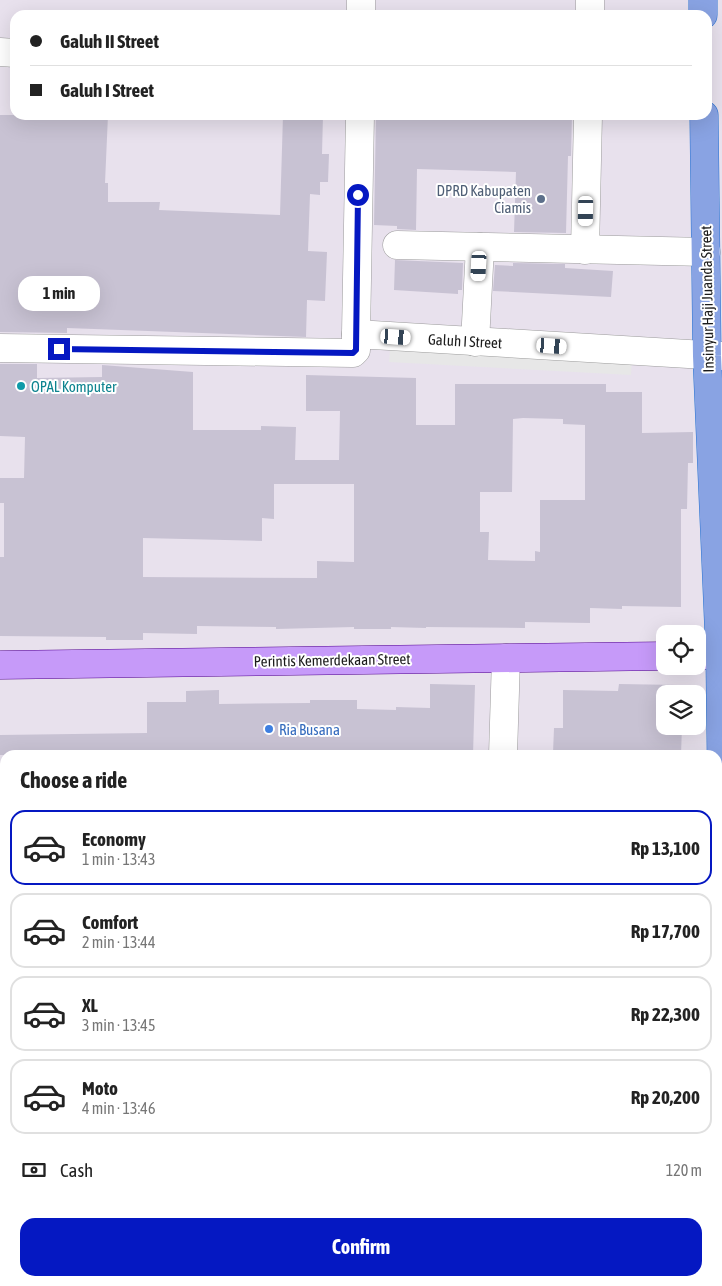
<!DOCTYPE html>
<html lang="en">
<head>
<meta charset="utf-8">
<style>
	body { margin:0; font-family:"Asap Condensed",sans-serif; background:#f6f6f6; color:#222; height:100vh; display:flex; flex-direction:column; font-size:19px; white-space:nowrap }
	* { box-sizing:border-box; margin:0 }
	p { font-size:16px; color:#767676 }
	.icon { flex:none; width:28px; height:28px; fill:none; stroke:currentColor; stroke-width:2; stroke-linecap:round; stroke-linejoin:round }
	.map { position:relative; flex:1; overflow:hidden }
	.drawer { position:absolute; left:0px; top:750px; width:722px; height:536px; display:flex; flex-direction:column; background:#fff; border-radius:15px 15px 0 0; box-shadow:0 5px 20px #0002 }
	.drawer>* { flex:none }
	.banner { position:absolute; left:10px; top:10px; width:702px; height:110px; border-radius:15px; box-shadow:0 5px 20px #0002; display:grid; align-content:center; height:110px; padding:0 20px; background:#fff }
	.fabs { position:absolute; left:656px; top:625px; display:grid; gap:10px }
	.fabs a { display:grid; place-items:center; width:50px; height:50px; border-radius:10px; background:#fff; box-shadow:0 5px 20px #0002; font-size:25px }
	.end { position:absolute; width:22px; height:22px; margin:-11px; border:6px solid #0518c2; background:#fff; box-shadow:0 0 0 2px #fff }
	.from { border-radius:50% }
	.bubble { position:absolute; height:35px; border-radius:15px; background:#fff; box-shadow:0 5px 20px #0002; font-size:16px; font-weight:700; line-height:35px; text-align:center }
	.car { position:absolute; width:15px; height:30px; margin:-15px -8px; border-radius:6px; box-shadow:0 0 4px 1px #0007; background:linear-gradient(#fff 24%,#345 0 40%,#fff 0 76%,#345 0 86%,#fff 0) }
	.banner b { display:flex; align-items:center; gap:18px; height:48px; font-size:19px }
	.banner b+b { border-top:1px solid #e0e0e0 }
	.banner i { width:12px; height:12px; background:#222 }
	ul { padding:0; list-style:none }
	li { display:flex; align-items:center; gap:15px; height:75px; margin:0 10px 8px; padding:0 10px; border:2px solid #e0e0e0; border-radius:15px }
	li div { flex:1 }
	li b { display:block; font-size:19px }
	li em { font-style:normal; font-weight:700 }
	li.current { border-color:#0518c2 }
	li>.icon { width:45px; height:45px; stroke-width:1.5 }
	h2 { padding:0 20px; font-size:22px; line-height:60px }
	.pay { display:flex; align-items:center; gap:12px; height:55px; padding:0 20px; font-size:19px }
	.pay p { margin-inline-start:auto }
	.button { display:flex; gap:10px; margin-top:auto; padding:10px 20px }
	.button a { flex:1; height:58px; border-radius:15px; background:#0518c2; color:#fff; font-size:20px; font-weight:700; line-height:58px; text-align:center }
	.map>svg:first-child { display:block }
	.education { fill:#fad9fe }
	.parking { fill:#e7e7e7 }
	.building { fill:#c8c2d3; fill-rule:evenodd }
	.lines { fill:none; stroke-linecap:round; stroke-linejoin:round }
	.minor-casing { stroke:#9c9c9c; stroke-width:29 }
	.major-casing { stroke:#53048f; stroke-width:29 }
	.highway-casing { stroke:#2773d2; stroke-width:29 }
	.minor { stroke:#fff; stroke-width:28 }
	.major { stroke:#c69af9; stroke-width:28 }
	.highway { stroke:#89a3e3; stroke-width:28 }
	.route { stroke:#0518c2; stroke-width:6 }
	.service-dot { fill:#5c6f8a; stroke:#fff; stroke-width:2 }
	.culture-dot { fill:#0f9aa8; stroke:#fff; stroke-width:2 }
	.shop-dot { fill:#3f7fe0; stroke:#fff; stroke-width:2 }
	.labels { text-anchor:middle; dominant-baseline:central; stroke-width:4; stroke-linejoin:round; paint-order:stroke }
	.service-label { font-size:15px; fill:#4e5e75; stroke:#fff; text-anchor:end }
	.street-label { font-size:15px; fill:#1b1b1b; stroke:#fff }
	.culture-label { font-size:15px; fill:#0d838f; stroke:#fff; text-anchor:start }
	.shop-label { font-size:15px; fill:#366cbe; stroke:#fff; text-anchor:start }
</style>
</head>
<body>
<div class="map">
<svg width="722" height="1286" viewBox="0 0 722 1286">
	<rect width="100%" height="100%" fill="#e8e1ed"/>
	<g class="education">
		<rect x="0" y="996" width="5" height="64"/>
		<rect x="0" y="1070" width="5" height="127"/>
	</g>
	<path class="parking" d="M390 349 632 361 631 375 389 362Z"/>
	<g class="building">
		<path d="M0 115H108L105 183H108V202H160L159 210 280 215 283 115H323L322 154H329L328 182H320V195L310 194 308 251 327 252 325 301 307 300 306 337 67 328V333L0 332Z"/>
		<path d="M376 115H572L571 156H568L566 233 514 232 516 172 417 169 416 230 397 229V226L374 225Z"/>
		<path d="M395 260 463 263 462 290H458V294L394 290Z"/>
		<path d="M513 263 565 264V268L613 271 611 297 493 291 495 265 513 266Z"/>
		<path d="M0 364H37V378L102 377V365L193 372V430H261V426L296 427 295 460H339L340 411H306V375L416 378V425H455V384H606V392H642V433L693 432V463H688L687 509H681V607L622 606V609L590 608V623L525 622V628L426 627V628L391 627V629H354V627L276 629V627L197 626V634L143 633V640H106V637L0 636V557H4V503H0V478H24L25 437 0 436ZM523 418 563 419V424L585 425V500H540V552L535 551V561L488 560 489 532H480V492H512L513 419ZM274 484H354V562L317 561V578L143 577V538L262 541V518L274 519Z"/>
		<path d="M430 684 475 685 473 755H0V735L147 733V702H186V691L219 690V704L310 703V700H357V709L396 710V707L430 708Z"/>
		<path d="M619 684 678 685 677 694H665V726H682L681 755 553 753 554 728H563V690L618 691Z"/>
	</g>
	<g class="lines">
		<defs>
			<g id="minor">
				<path d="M361 15V0"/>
				<path d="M590 15V0"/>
				<path d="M0 52 15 53"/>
				<path d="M397 245 706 252"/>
				<path d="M585 250 588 115"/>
				<path d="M356 334 360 115"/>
				<path d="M475 342 480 247"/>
				<path d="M0 348 353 353 356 350V334L722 356"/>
				<path d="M503 755 506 658"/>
				<path d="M718 1012H722"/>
				<path d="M718 1258H722"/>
				<path d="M0 1279H5"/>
			</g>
			<g id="major">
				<path d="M698 655H720"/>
				<path d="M0 665 665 656"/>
			</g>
			<g id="highway">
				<path d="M703 0V15"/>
				<path d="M704 115 707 356 720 655 722 813"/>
			</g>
		</defs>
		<use href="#minor" class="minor-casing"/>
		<use href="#major" class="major-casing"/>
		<use href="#highway" class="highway-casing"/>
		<use href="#minor" class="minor"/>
		<use href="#major" class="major"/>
		<use href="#highway" class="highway"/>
	</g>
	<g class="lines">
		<path class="route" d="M59 349 353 353 356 350 358 195"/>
	</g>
	<circle class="service-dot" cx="541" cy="199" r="5"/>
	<circle class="culture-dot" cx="21" cy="386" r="5"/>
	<circle class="shop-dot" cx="269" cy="729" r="5"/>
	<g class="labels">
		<g class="service-label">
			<text x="531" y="190">DPRD Kabupaten<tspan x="531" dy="17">Ciamis</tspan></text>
		</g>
		<g class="street-label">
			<text transform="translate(707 299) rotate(-91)">Insinyur Haji Juanda Street</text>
			<text transform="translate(465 341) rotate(3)">Galuh I Street</text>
			<text transform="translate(332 660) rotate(-1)">Perintis Kemerdekaan Street</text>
		</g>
		<g class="culture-label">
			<text x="31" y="386">OPAL Komputer</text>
		</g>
		<g class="shop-label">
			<text x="279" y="729">Ria Busana</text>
		</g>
	</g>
</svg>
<div class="fabs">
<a><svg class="icon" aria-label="locate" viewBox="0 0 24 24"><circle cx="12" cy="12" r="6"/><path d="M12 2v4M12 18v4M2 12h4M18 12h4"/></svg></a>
<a><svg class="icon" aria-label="layers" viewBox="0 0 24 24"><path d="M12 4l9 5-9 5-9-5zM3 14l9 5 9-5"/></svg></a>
</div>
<i class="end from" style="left:358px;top:195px"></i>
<i class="end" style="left:59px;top:349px"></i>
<div class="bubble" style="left:18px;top:276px;width:82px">1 min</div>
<i class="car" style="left:586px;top:211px;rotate:181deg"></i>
<i class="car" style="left:479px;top:266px;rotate:183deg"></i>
<i class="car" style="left:396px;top:337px;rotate:94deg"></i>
<i class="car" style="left:552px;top:346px;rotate:94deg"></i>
<div class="banner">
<b><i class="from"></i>Galuh II Street</b>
<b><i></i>Galuh I Street</b>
</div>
<section class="drawer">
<h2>Choose a ride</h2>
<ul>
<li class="current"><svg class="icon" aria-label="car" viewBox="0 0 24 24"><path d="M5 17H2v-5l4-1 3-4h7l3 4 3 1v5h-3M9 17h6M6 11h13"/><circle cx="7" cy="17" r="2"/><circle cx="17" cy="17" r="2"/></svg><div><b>Economy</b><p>1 min · 13:43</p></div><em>Rp 13,100</em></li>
<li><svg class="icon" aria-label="car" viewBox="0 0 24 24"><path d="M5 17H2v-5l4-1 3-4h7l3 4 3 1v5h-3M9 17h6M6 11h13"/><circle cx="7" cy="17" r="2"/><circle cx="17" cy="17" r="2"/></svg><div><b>Comfort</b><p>2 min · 13:44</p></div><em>Rp 17,700</em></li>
<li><svg class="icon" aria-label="car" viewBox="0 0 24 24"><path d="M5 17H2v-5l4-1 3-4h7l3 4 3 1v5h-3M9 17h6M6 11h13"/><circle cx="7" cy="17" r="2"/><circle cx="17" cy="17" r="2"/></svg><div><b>XL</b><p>3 min · 13:45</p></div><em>Rp 22,300</em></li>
<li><svg class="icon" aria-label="car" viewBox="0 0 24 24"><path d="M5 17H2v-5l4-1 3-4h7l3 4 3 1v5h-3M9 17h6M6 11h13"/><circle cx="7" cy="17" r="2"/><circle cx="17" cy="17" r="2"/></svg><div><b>Moto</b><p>4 min · 13:46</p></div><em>Rp 20,200</em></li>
</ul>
<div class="pay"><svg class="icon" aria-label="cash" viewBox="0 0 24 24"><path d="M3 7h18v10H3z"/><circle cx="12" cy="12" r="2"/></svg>Cash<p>120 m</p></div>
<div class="button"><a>Confirm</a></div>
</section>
</div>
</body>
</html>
